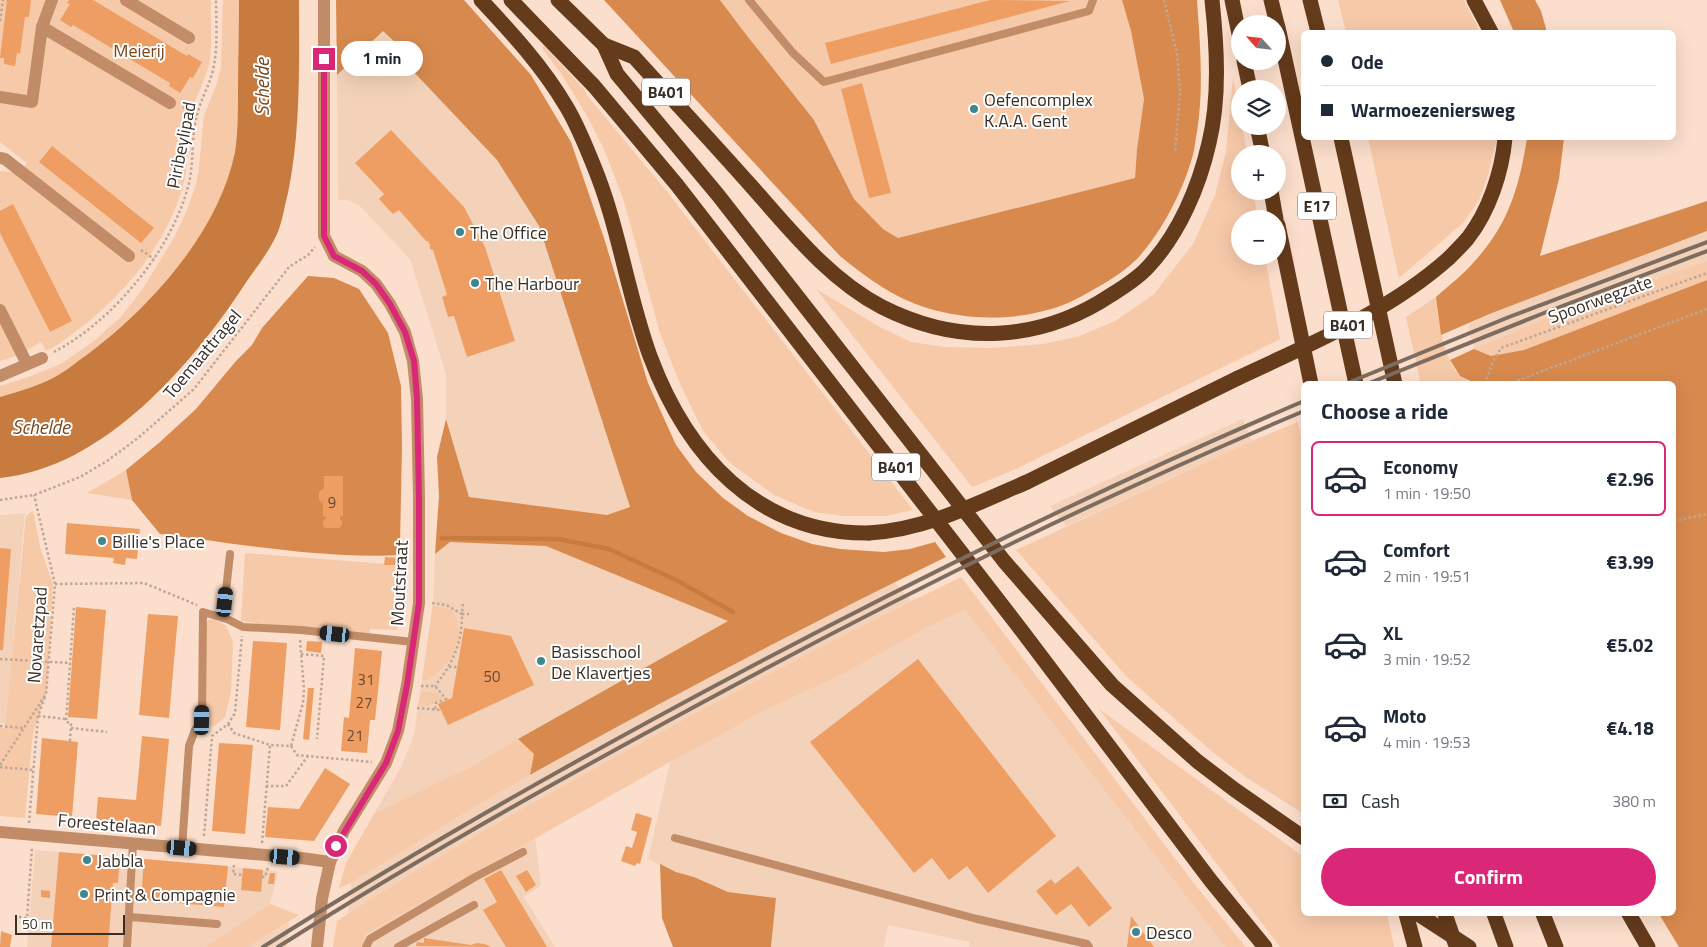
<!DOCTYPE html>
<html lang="en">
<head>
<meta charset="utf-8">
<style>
	body { margin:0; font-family:"Titillium Web",sans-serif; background:#f6f6f7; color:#1f2937; height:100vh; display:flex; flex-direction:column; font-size:19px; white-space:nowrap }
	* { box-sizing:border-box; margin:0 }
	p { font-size:16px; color:#747a83 }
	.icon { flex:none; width:28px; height:28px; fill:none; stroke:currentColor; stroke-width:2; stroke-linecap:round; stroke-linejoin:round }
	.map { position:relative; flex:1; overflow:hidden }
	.sheet { position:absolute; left:1301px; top:381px; width:375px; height:535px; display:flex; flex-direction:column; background:#fff; border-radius:8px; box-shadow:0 5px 20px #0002 }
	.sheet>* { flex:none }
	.top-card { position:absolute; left:1301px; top:30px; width:375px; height:110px; border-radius:8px; box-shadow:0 5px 20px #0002; display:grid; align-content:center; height:110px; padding:0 20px; background:#fff }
	.needle { width:32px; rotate:297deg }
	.buttons { position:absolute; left:1231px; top:15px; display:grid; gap:10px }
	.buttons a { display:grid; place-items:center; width:55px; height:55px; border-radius:50%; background:#fff; box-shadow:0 5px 20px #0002; font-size:25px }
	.scale { position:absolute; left:15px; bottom:12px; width:110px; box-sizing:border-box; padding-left:5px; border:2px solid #392f27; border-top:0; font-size:14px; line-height:18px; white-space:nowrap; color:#392f27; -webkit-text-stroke:4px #fff; paint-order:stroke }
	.end { position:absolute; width:22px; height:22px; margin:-11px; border:6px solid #db2777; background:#fff; box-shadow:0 0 0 2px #fff }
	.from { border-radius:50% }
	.bubble { position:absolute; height:35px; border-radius:18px; background:#fff; box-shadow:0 5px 20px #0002; font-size:16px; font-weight:700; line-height:35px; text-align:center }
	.car { position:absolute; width:15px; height:30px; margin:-15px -8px; border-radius:6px; box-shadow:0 0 4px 1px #0007; background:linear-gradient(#222 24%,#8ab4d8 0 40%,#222 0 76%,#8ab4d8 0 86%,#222 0) }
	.top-card b { display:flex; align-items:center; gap:18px; height:48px; font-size:19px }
	.top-card b+b { border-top:1px solid #e0e1e3 }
	.top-card i { width:12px; height:12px; background:#1f2937 }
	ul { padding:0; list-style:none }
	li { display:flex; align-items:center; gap:15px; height:75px; margin:0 10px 8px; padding:0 10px; border:2px solid transparent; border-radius:8px }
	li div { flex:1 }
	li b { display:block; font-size:19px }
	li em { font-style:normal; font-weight:700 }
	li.active { border-color:#db2777 }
	li>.icon { width:45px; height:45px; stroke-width:1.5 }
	h2 { padding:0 20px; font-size:22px; line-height:60px }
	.pay { display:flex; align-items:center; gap:12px; height:55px; padding:0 20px; font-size:19px }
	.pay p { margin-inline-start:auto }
	.cta { display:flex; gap:10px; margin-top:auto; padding:10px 20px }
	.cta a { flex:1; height:58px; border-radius:30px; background:#db2777; color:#fff; font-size:20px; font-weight:700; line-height:58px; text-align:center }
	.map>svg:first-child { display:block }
	.built { fill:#f4d2b9 }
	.green { fill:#f6c9a9 }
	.forest { fill:#d88a4e }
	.water { fill:#c87b3f }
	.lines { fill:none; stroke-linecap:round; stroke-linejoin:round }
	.stream { stroke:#c87b3f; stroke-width:4.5 }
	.building { fill:#ee9e62 }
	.path { stroke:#bea797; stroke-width:2.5; stroke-dasharray:2.5 2.5; stroke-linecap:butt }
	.lane { stroke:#c18c67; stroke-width:8 }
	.street { stroke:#c18c67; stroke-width:12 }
	.highway { stroke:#643b1b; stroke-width:15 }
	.rail { stroke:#7d6c60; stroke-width:4 }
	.highway-bridge { stroke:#643b1b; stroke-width:15 }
	.route { stroke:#db2777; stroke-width:6 }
	.poi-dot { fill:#3f868f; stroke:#fff; stroke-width:2 }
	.labels { text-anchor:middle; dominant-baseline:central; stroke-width:4; stroke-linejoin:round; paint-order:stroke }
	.number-label { font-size:15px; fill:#664b36 }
	.shield { fill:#fff; stroke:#746d68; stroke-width:1 }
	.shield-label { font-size:16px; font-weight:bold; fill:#392f27 }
	.park-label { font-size:18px; fill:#7b471c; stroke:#fff }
	.poi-label { font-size:18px; fill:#392f27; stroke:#fff; text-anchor:start }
	.street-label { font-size:18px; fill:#392f27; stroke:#fff }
	.water-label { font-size:19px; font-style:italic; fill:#79451a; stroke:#fff }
</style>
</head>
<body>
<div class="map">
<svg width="1707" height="947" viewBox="0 0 1707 947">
	<rect width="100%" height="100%" fill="#fbdecb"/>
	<g class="built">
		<path d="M382 30 398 45 393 50 497 160 539 226 630 507 607 515 469 497 446 419V374L410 259 359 205 347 200H338L337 75Z"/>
		<path d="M1707 231V261L1628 289 1501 337 1474 349 1468 325 1492 313Z"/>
		<path d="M1243 419 1252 441 1066 526 1050 506Z"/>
		<path d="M25 513 6 724 0 723V515Z"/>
		<path d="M450 542 546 546 729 621 449 778 374 814 401 767 414 735 433 603 435 554Z"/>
		<path d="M895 582 911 601 675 725 567 784 465 842 348 914 351 883 483 802 605 733 734 663 831 613Z"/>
		<path d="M965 610 1132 827 1225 947H969L970 942 888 925 884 947H771L776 898 728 892 694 877 676 872 648 859 670 762 716 738 757 714 843 674 930 626Z"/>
		<path d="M535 838 541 885 524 897 555 947H361L366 934Z"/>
		<path d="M35 850 275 871 278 872 270 904 205 947H27Z"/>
		<path d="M289 922 287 947H248Z"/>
	</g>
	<g class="green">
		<path d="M0 0H211C210 21 213 44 209 64 205 82 195 97 191 114 186 137 189 160 184 182 169 243 121 299 71 335 63 341 55 347 46 351L41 342 16 356 0 361V171L12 172 17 175 27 163 0 142Z"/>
		<path d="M223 0H239C239 30 238 61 238 91 238 111 238 133 235 152 219 231 151 307 88 354 79 360 70 368 60 374 42 385 20 391 0 397V386L31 376 61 364 94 341 121 317 142 290 174 238 187 210 196 185 199 167 204 116 217 83 221 66Z"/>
		<path d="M720 0H1122L1131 31 1144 99 1137 149 1135 178 898 238 883 229 854 199 814 120 748 37Z"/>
		<path d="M1338 0H1464L1480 32H1346Z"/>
		<path d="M544 46 584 89 586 94 668 193 913 510 885 516H844L814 512 774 495 730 463 703 431 680 384 660 333 623 198 603 147 586 114 560 72 542 48Z"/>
		<path d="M1233 77 1240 115V126H1242L1247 154H1240V191H1253L1258 219H1240V256H1265L1280 339 1016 469 972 487 816 289 880 327 911 342 944 347 992 348 1044 344 1080 336 1117 320 1154 294 1193 244 1215 195 1226 152Z"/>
		<path d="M1368 138H1497L1488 175 1479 200 1464 222 1399 278Z"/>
		<path d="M1707 261V280L1524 350 1491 356 1474 349C1550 315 1629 288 1707 261Z"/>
		<path d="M1436 297C1439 321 1442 356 1459 375 1463 379 1471 381 1477 384H1421L1406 317Z"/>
		<path d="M1298 422 1304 455V814L1247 778 1210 750 1127 677 1016 550 1252 441Z"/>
		<path d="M126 470 132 500 87 493Z"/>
		<path d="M33 511 41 551 53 584 47 691 33 732 25 818 0 816V728H5L26 516Z"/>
		<path d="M245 553 399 565 397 630 370 629 369 637 241 621Z"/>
		<path d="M961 577 1199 890 1246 947H1225L965 610 930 626 843 674 757 714 716 738 670 762 366 934 361 947H333L337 921C436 856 539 799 643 742 748 685 853 629 961 577Z"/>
		<path d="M433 605 452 610C454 616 458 622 459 629 462 650 443 672 425 681L422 680Z"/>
		<path d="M214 619 226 626 233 642 231 692 225 717 213 727 206 722V625L208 620Z"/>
		<path d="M421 691 436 693 443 698C435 703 427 708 418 706Z"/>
		<path d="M1099 709 1304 857V914H1387L1394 947H1280Z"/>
		<path d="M518 739 534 754 530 775 483 802 351 883 339 888 346 863 374 814 468 768Z"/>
		<path d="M270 904 299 915 248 947H205Z"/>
	</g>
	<g class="forest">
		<path d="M336 0H464L531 75 571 142 604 238 648 383 676 445 696 472 723 498 748 516 781 533 812 544 840 549 884 552 910 549 935 542 946 557C805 626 667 698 530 775L534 754 518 739 728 621 546 546 450 542 435 554 439 496 437 457 446 419 469 497 607 515 630 507 539 226 497 160 393 50 397 44 383 31 337 75Z"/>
		<path d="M604 0H720L748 37 814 120 854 199 883 229 898 238 1135 178 1137 149 1144 99 1131 31 1122 0H1197C1200 44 1204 88 1197 132 1195 141 1195 150 1192 158 1182 193 1162 231 1138 258 1127 269 1112 279 1098 287 1084 295 1067 305 1051 309 1011 321 966 320 927 308 894 298 867 278 840 256Z"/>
		<path d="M1500 0H1535L1541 11 1547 32H1514Z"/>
		<path d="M1527 138H1564L1559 179 1540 256 1707 201V231L1492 313 1441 335 1436 297C1448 286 1462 276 1473 263 1509 224 1519 188 1527 138Z"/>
		<path d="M308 276 334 278 359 289 388 333 401 386 402 447 400 544 402 555C322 559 240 544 160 534L132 500 126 470 160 442 196 409 236 361 252 345 262 328Z"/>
		<path d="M1707 280V947H1679L1659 914H1674V384H1477L1460 376 1450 360 1474 349 1491 356 1524 350Z"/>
		<path d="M660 864 676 872 694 877 728 892 776 898 771 947H673L662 918Z"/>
	</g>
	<path class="water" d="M239 0H299C299 64 301 130 288 193 285 204 283 218 279 229 272 248 258 265 247 281 193 364 104 468 0 478V397C20 391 42 385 60 374 70 368 79 360 88 354 151 307 219 231 235 152 238 133 238 111 238 91 238 61 239 30 239 0Z"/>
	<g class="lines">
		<path class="stream" d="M442 538 558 539 609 549 678 581 733 612"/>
	</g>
	<g class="building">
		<path d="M7 0H31L29 17H25L20 54 17 53 15 66 4 64V58H0Z"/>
		<path d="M69 0H93L187 56 188 54 202 62 193 78 190 77 180 93 169 86 170 83 73 25 71 27 60 20 70 4 67 3Z"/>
		<path d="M990 0 1070 1 831 64 825 43Z"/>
		<path d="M862 83 891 193 869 198 841 89Z"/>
		<path d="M391 130 464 207 485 247 515 341 467 357 454 316 448 317 442 297 447 295 433 250 430 249V245L428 241H426L399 210 393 214 379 199 384 194 355 163Z"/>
		<path d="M52 146 154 228 141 243 39 162Z"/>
		<path d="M13 204 72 321 50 332 0 233V211Z"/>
		<path d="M324 476H343V516H340V519L342 521V525L339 528H325L323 525V521L327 517 323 516V504L319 500V492L324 488Z"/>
		<path d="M67 523 140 529 137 559 126 558 125 565 113 563 114 558 65 554Z"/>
		<path d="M0 548 11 549 3 650H0Z"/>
		<path d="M385 557 398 558 399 565H384Z"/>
		<path d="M76 607 106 610 97 719 68 717Z"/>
		<path d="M148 614 178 616 169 718 139 715Z"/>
		<path d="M464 628 511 636 534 685 448 725 438 704 452 698Z"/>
		<path d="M253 641 287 643 280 730 246 727Z"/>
		<path d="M307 641 322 642 321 653 306 651Z"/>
		<path d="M355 648 382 651 375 720H370L367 753 341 751 344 717 349 718Z"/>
		<path d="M918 659 1056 836 988 893 967 866 949 880 932 858 914 873 810 742Z"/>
		<path d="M308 688H314L309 740 303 739Z"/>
		<path d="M142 736 169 739 161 826 96 820 98 797 136 800Z"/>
		<path d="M42 738 78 742 72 817 36 814Z"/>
		<path d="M219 743 253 745 245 834 212 831Z"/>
		<path d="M325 768 350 784 314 841 265 837 268 807 299 809Z"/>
		<path d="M636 813 652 818 640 864 637 863 635 866 621 861 626 846 632 848 637 832 631 830Z"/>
		<path d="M59 852 120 857 118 883H113L108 947H51Z"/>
		<path d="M144 859 228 866 224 907 141 900Z"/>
		<path d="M1078 866 1112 908 1089 927 1071 904 1056 915 1036 891 1051 879 1055 884Z"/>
		<path d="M243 868 263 870 261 892 241 890Z"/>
		<path d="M501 870 547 947H506L483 910 497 902 484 879Z"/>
		<path d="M527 870 536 885 526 892 516 876Z"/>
		<path d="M270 873H275L274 884H268Z"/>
		<path d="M41 890 50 891V898L41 897Z"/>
		<path d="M1131 916 1154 947H1127Z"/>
		<path d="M1 931 12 935 10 947H0Z"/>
		<path d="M424 938 471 945 477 943 485 944 491 947 416 946 417 942 424 943Z"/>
	</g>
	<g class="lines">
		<g class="path">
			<path d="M1164 0 1177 53 1180 90 1175 153"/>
			<path d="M0 21 3 0"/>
			<path d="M183 107 197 115"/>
			<path d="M141 250 154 259"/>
			<path d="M54 352C113 321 173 249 189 183 194 161 191 138 197 115 201 98 211 83 214 65 218 44 216 21 216 0"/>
			<path d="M1485 384 1493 361 1501 348 1707 273"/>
			<path d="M1508 384 1707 309"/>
			<path d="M0 500 34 495 80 477 107 461 138 438 194 389 289 267 308 255 315 247"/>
			<path d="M1674 521 1707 514"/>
			<path d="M55 584 144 583 197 605"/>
			<path d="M432 603 446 605 462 614C462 644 453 663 435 686"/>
			<path d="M463 604 462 614H469"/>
			<path d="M301 654 324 656 317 739"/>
			<path d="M0 659 70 663"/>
			<path d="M449 667H457"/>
			<path d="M421 686H435L447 700"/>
			<path d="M417 708 441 710"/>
			<path d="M435 709 436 703 445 699"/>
			<path d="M38 716 66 719"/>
			<path d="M228 724 234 733 270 745 291 746 303 703 304 689 300 640"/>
			<path d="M0 726 23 728"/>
			<path d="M71 728 107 732"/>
			<path d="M70 741 71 723 66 722 74 607"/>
			<path d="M291 746 297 755 372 762"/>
			<path d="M0 765 46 694 55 584 34 495"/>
			<path d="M0 767 33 770"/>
			<path d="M266 786H286L308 756"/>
			<path d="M29 823 38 716 45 697"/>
			<path d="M204 836 212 736 228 724 235 713 242 636"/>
			<path d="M262 843 270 745"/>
			<path d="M234 865 233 874 242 875"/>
			<path d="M262 877H265L268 867"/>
			<path d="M19 917 27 918 32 848"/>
		</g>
		<g class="lane">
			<path d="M749 0 793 53 824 82 1089 11 1093 0"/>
			<path d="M223 618 230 554"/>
			<path d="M675 838 977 919 1087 944 1089 947"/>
			<path d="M182 848 189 746 195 730 202 720 203 612 227 619 243 627 301 630 413 642"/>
			<path d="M130 917 217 924"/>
			<path d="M127 947 133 843"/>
			<path d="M366 947 370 939 475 877 523 852"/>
			<path d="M398 947 474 905"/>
		</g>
		<g class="street">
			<path d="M126 0 189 38"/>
			<path d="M42 27 170 103"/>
			<path d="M0 97 32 102 42 27 52 0"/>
			<path d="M0 158 5 159 129 256"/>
			<path d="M0 310 27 364"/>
			<path d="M0 376 42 358"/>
			<path d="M0 832 301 858 330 862"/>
			<path d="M317 947 322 899 330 862 344 831 386 763 398 731 407 685 419 603V498L417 399 413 361 405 332 390 304 376 284 362 271 334 256 324 236V0"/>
		</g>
		<g class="highway">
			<path d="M481 0C512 33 543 67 566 106 577 124 585 144 593 164 619 226 627 293 650 356 687 455 757 534 869 533"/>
			<path d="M511 0 594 86 677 185 1022 631 1211 881 1265 947"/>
			<path d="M558 0 604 45 617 74 718 195 1004 561 1112 685 1197 761 1235 790 1304 838"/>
			<path d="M1232 0 1240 39"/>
			<path d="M1271 0 1277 24"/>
			<path d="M1310 0 1318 32"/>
			<path d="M1474 0 1491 32"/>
			<path d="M1278 27 1356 384"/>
			<path d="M604 45 634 57C674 101 714 144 753 188 791 231 830 280 882 307 959 346 1040 342 1111 295 1124 287 1138 278 1148 267 1179 234 1199 187 1209 143 1220 97 1217 47 1212 0"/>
			<path d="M1244 61 1250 89"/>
			<path d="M1257 126 1263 154"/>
			<path d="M1341 138 1395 384"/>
			<path d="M1271 191 1276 219"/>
			<path d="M1278 225 1311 384"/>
			<path d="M1449 258C1455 252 1462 245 1468 238 1489 211 1502 172 1505 138"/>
			<path d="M1027 482 1238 378"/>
			<path d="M1406 914 1415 947"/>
			<path d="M1445 914 1455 943"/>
			<path d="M1494 914 1506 947"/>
			<path d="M1543 914 1556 947"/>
			<path d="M1629 914 1648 947"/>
		</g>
		<g class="rail">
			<path d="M1345 384 1509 317 1707 242"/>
			<path d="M1367 384 1544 313 1707 251"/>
			<path d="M263 947C418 849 577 759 739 673 924 575 1111 483 1304 401"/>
			<path d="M278 947C431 850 589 763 748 678 929 581 1114 491 1304 411"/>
		</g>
		<g class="highway-bridge">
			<path d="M1238 378C1310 344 1389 312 1449 258"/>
			<path d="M869 533C925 530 976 504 1027 482"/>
			<path d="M1418 914 1469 947"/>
		</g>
	</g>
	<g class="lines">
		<path class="route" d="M324 59V236L334 256 362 271 376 284 390 304 405 332 414 361 417 398 419 498V603L407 685 398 731 386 763 336 846"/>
	</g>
	<g class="poi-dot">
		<circle cx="974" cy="109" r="5"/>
		<circle cx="460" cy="232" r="5"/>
		<circle cx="475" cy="283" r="5"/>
		<circle cx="102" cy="541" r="5"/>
		<circle cx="541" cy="661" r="5"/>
		<circle cx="87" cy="860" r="5"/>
		<circle cx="84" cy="894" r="5"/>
		<circle cx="1136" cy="932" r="5"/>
	</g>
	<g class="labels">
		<g class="number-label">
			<text x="332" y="502">9</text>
			<text x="492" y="676">50</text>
			<text x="366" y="679">31</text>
			<text x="364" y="702">27</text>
			<text x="355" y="735">21</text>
		</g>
		<g class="shield">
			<rect x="642" y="78.5" width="48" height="27" rx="4"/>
			<rect x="1298" y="192.5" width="38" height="27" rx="4"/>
			<rect x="1324" y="311.5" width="48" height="27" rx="4"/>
			<rect x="872" y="453.5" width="48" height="27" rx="4"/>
		</g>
		<g class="shield-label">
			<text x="666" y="92">B401</text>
			<text x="1317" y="206">E17</text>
			<text x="1348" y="325">B401</text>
			<text x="896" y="467">B401</text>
		</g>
		<g class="park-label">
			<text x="139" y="50">Meierij</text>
		</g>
		<g class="poi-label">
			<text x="984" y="99">Oefencomplex<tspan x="984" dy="21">K.A.A. Gent</tspan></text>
			<text x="470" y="232">The Office</text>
			<text x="485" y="283">The Harbour</text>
			<text x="112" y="541">Billie's Place</text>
			<text x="551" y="651">Basisschool<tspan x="551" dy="21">De Klavertjes</tspan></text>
			<text x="97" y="860">Jabbla</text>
			<text x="94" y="894">Print &amp; Compagnie</text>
			<text x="1146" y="932">Desco</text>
		</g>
		<g class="street-label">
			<text transform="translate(181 145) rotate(-79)">Piribeylipad</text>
			<text transform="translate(1600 299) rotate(-20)">Spoorwegzate</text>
			<text transform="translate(202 354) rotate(-50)">Toemaattragel</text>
			<text transform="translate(399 583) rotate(-87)">Moutstraat</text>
			<text transform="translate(37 635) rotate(-86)">Novaretzpad</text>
			<text transform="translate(107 824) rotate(5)">Foreestelaan</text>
		</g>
		<g class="water-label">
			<text transform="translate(261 87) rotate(-90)">Schelde</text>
			<text x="41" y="426">Schelde</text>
		</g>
	</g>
</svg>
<div class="buttons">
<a><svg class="needle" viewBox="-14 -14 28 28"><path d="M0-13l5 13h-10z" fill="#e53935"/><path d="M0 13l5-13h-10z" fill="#747a83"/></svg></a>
<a><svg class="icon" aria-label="layers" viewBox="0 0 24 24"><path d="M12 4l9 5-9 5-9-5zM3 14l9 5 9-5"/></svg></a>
<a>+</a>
<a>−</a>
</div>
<div class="scale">50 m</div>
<i class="end from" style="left:336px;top:846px"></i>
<i class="end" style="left:324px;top:59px"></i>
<div class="bubble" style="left:341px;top:41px;width:82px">1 min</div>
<i class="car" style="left:225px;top:602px;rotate:6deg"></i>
<i class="car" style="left:335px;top:634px;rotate:276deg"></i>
<i class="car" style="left:202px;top:720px;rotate:1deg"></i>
<i class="car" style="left:182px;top:848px;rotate:95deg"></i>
<i class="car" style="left:285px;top:857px;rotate:95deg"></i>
<div class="top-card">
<b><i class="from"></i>Ode</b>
<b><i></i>Warmoezeniersweg</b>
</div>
<section class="sheet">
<h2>Choose a ride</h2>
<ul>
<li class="active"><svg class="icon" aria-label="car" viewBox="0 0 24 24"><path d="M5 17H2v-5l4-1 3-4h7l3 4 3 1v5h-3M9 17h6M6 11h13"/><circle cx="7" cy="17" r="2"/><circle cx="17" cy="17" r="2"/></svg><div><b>Economy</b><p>1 min · 19:50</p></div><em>€2.96</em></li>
<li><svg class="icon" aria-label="car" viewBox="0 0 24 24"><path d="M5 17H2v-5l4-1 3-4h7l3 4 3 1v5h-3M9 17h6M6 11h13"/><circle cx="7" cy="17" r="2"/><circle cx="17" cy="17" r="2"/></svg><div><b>Comfort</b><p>2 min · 19:51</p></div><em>€3.99</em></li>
<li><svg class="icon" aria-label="car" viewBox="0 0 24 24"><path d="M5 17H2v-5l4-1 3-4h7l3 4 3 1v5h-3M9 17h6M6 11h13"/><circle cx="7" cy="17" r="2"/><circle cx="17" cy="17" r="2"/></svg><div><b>XL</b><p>3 min · 19:52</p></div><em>€5.02</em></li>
<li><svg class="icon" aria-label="car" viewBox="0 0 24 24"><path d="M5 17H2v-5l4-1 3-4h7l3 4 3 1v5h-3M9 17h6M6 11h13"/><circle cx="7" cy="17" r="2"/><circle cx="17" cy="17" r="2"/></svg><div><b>Moto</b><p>4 min · 19:53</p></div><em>€4.18</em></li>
</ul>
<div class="pay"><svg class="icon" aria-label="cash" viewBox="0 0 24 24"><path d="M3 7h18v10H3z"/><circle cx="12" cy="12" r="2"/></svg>Cash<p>380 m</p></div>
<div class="cta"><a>Confirm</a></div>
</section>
</div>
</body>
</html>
